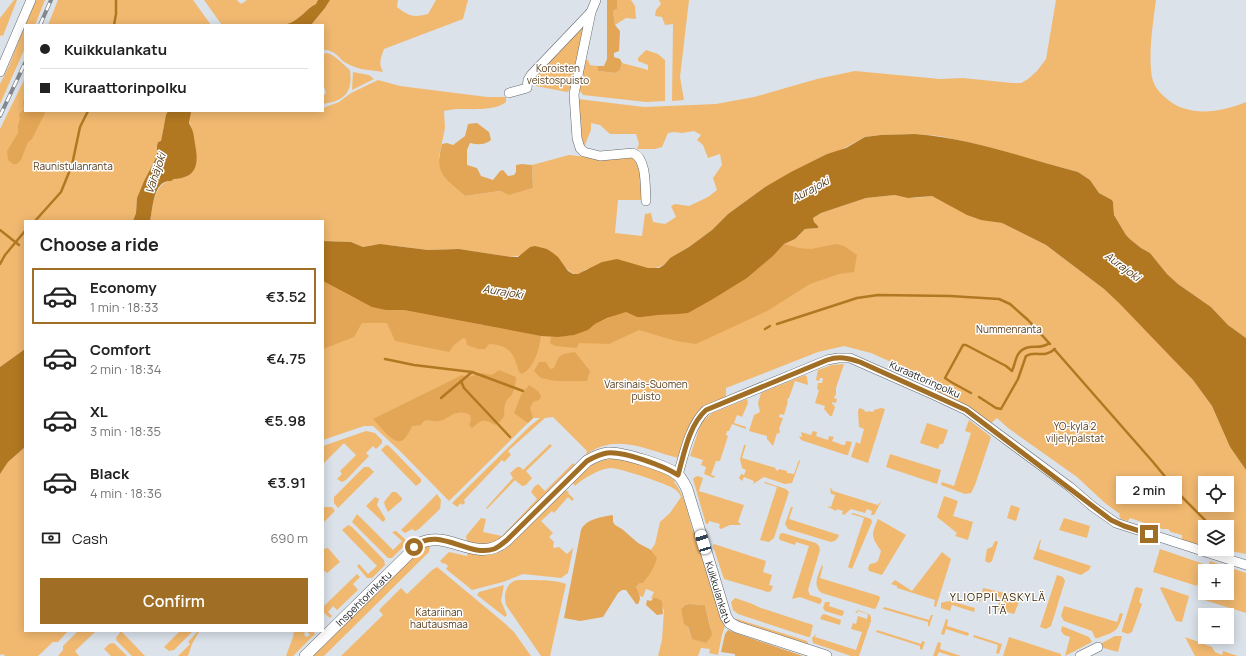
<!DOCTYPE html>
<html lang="en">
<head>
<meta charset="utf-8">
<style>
	body { margin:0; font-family:Manrope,sans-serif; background:#f2f2f2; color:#222; height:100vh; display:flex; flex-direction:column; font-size:15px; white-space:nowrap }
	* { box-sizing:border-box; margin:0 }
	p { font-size:13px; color:#767676 }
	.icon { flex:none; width:22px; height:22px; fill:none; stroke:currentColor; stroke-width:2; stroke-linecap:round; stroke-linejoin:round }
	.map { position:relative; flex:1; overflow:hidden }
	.panel { position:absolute; left:24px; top:220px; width:300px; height:412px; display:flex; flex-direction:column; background:#fff; border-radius:0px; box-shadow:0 2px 10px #0003 }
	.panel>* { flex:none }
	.top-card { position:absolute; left:24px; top:24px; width:300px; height:88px; border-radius:0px; box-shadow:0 2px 10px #0003; display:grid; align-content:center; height:88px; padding:0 16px; background:#fff }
	.buttons { position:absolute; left:1198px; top:476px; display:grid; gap:8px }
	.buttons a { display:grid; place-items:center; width:36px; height:36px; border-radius:0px; background:#fff; box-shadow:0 2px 10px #0003; font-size:20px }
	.end { position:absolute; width:18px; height:18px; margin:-9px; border:5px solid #a16e25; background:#fff; box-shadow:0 0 0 2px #fff }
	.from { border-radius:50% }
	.bubble { position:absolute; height:28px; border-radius:0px; background:#fff; box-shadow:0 2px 10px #0003; font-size:13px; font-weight:600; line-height:28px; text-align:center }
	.car { position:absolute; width:12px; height:24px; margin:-12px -6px; border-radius:5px; box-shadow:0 0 3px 1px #0007; background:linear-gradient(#fff 24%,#345 0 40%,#fff 0 76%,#345 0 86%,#fff 0) }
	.top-card b { display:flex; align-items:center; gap:14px; height:38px; font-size:15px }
	.top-card b+b { border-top:1px solid #e0e0e0 }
	.top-card i { width:10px; height:10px; background:#222 }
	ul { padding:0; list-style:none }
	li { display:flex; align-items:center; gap:12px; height:56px; margin:0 8px 6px; padding:0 8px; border:2px solid transparent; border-radius:0px }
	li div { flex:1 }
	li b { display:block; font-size:15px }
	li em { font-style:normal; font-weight:600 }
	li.current { border-color:#a16e25 }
	li>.icon { width:36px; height:36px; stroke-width:1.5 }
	h2 { padding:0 16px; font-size:18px; line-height:48px }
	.pay { display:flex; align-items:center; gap:10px; height:44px; padding:0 16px; font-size:15px }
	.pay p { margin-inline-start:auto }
	.action { display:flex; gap:8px; margin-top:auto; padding:8px 16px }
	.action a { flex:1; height:46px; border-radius:0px; background:#a16e25; color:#fff; font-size:16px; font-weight:600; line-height:46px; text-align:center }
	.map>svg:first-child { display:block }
	.green { fill:#f1b970; fill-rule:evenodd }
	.forest { fill:#e3a656 }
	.water { fill:#b27821 }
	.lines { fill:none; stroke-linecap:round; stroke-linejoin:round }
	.stream { stroke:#b27821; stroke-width:2.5 }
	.minor-casing { stroke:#636970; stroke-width:10 }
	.tertiary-casing { stroke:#636970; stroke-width:12 }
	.minor { stroke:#fff; stroke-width:9 }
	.tertiary { stroke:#fff; stroke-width:11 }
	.rail-casing { stroke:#83888e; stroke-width:4 }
	.rail { stroke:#fff; stroke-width:2.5; stroke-dasharray:8; stroke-linecap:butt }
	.route { stroke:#a16e25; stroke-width:5 }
	.labels { text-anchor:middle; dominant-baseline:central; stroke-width:3; stroke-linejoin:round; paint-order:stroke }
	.park-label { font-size:10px; fill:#5a401f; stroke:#fff }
	.street-label { font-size:10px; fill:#1d2023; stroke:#fff }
	.water-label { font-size:11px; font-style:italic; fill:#533a18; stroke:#fff }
	.neighbourhood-label { font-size:11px; letter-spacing:1px; fill:#3c2401; stroke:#fff }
</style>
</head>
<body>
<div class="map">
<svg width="1246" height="656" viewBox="0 0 1246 656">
	<rect width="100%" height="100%" fill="#dbe2ea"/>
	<g class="green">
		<path d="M14 0H17L3 36 1 35 0 37V18Z"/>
		<path d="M35 0H45L35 25H25Z"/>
		<path d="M58 0H193L211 25H48Z"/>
		<path d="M204 0H237L241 4 247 0H318L316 4C307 9 300 18 291 23 282 27 235 25 222 25Z"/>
		<path d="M330 0H398L397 7C409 16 413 18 428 14L436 0H468L463 19 384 49C381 57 378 63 383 72 371 70 357 70 346 63 338 58 335 49 323 50V25H311L325 8Z"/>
		<path d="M617 0H631L635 6 636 19 626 18 615 25 613 11 617 9Z"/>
		<path d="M659 0H689L680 77 684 100 672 101 673 24 665 25 662 17 655 16 656 10 661 4Z"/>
		<path d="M1056 0H1156C1153 23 1148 54 1152 77 1154 87 1160 93 1167 99 1189 118 1222 112 1246 102V338L1228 325 1211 307 1178 284 1167 274 1150 253 1141 248 1131 240 1126 235 1114 215 1113 202 1112 200 1099 193 1090 180 1078 172 976 144 939 136 915 134 881 135 865 137 839 151 827 154 765 187 728 214 712 230 689 247 670 258 664 265 653 269H586C584 271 580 274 578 274 568 277 557 253 546 249 542 248 535 248 530 247L522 255 511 257 459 249 428 250 389 245H374L363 247 351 242 323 241V221H150C153 207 153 186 169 181 176 178 182 179 189 175V161L185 159 168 168H160C162 155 168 144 169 131H175V134L192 129 185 111H323V108L339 102 351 93 378 80 400 86 487 97H506V102C490 114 463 106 444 111L445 128 439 157 458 189 465 196 500 191 510 194 533 188 532 165 569 155 596 158 628 155 639 161 642 200H618L615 233 642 236 645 214 651 213 653 222 665 224 676 217 671 206 675 204 689 206 708 197 717 190 713 178 722 165 720 154 708 158 703 145 697 140 701 135 694 131 682 133 674 132 668 133 662 147 655 149H637L639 144 636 134H610L600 125 591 123V130L584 147 580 143 578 99 644 107 716 104 754 97 817 79 855 71 940 79 963 78 1012 83H1021L1028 79 1037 71 1046 59Z"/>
		<path d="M588 17 573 87 567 92 536 86 532 82V80Z"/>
		<path d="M25 25V48L0 104V84L9 66Z"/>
		<path d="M646 50 658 54 665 60V101L646 102 583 95 580 91 579 87 584 60H588L590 65 597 66 598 71 615 73 620 70 622 63 648 70V65L638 61V58Z"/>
		<path d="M327 53C336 55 342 64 350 70 353 92 345 101 323 104V96L326 93 323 83V54Z"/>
		<path d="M353 72 369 75 374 79 352 90Z"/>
		<path d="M25 78V111H180L164 125 161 141 158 142 157 156 144 181 137 198 136 213 133 221H25V349L0 367V129Z"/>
		<path d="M895 195 915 198 932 196 992 221 1002 223 1046 245 1104 289 1132 314 1193 380 1212 406 1230 447 1246 470V554L1226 550 1224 554 1207 549H1227V527H1205V548L1182 541V535L1171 532 1168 529H1162L1130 518 1128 521 1121 519 1119 516 1120 514 1105 503 1077 477 1008 428 997 418 990 424 937 393 940 384 871 353 844 346 818 352 726 388V398C717 402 706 405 698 412 690 420 684 446 680 458 673 457 665 454 658 452 633 444 609 437 586 455L587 451 553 417 545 418 508 451 511 455 504 462 502 460 464 500 465 503 462 505 461 503 457 507 452 503 530 426 540 418H533L449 501 401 452 373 426H364L323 440V281L481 325 784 244 795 239 805 229 818 228V226L814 222 813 218 821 213 866 198ZM1205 483H1227V505H1205Z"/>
		<path d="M844 364 836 388V394L834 398 837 399 836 403 832 402V403L835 407 832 416H830L824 409 825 406 815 403 819 390 817 389 818 383H822L823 378H820L819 381 816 380 818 370 832 365Z"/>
		<path d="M805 375 807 377 808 385 795 381 789 398H788L787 401H788L784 415 780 414 779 417 783 418 779 429 780 430 779 434 777 433 773 446 767 439V436L749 431 754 415 760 412 758 403 761 393Z"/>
		<path d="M747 399 748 403 742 417 737 415 734 423 746 427V429L732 424 729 431H727L726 435 728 436 720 461H716L711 475 715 476 714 478 704 474 706 467 701 465 703 460 690 456 701 423 705 419 712 413Z"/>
		<path d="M859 408 865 410 864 411 867 412 868 411 873 412 874 410 881 408 885 409 868 463 851 457 856 442 860 444 864 429 859 427 858 412Z"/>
		<path d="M969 420 991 437 975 485 971 493 965 494 941 485 942 482 954 486 971 433 965 431Z"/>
		<path d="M927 423 948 430 943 444H940L938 449 920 443Z"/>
		<path d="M366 431 375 433 382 440V443L376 449 373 446 366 453 369 456 346 480 342 482 337 479 342 474 340 471 356 455 344 443 323 464V446Z"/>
		<path d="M813 431 817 432 816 436 828 440 829 436 834 437 832 441 843 445H845L846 441 852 442 848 455H846L801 440 799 436 802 437 801 432 811 435Z"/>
		<path d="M550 444 552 446 526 471 532 478 526 485 522 486 515 480 487 509 486 508 513 478 510 473 517 467H520L523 470Z"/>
		<path d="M386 445 389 446 421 479V482L416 486 381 450Z"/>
		<path d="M744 445H746L742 458 776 468 775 469 778 471 779 469 787 471V473L794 474 799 460 800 461 792 483 785 484 764 477 753 484 754 481 744 477 742 481 739 478 741 474 744 475 746 470 742 468 740 459Z"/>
		<path d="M25 447V631H68L58 642H53L38 656H5L3 654 0 655V474L8 462Z"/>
		<path d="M890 454 941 470 937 484 886 467Z"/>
		<path d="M610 459C630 459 659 469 675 480L674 482C685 495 688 515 693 531H695L722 621 725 626 722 635 718 655 709 653 710 649 701 648 698 656H658L662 640 664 610 657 598H651L654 592 646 589 643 597 640 596 636 587 640 583 654 554 651 550 655 544 660 522 670 513 681 497C680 494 678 492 676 490 669 484 619 468 611 468 601 468 582 479 575 486L572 482C584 471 593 461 610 459ZM689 604 705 605C707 616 712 626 711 637L707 640 692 639 681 609 685 605Z"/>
		<path d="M573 463 576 466 499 541 484 545 467 542 466 536 481 518 486 519 483 532 502 536 537 499 531 492 534 487 538 484 545 491Z"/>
		<path d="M364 467H369L374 472 338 508 334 503V497Z"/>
		<path d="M698 476 703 478 699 491 744 505 738 522 741 524 740 525H730L721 529 719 528 720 524 709 521 708 524H706L693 479 695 477Z"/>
		<path d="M765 482 786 489 789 492 774 538 769 542 760 540 777 487 764 483Z"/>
		<path d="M830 487 833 491 878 505 882 500 874 515H871L872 511 867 509 865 513 851 509 844 515 842 514 843 511 837 509 836 511 828 507V506L831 507 835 495 831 494Z"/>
		<path d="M565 490 569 492 568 493 574 499 572 501 568 497 554 513 552 511 541 521 553 533 549 537 554 542 553 546 554 548 559 547 567 554 573 548V549L568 573 561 578 523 574 503 582 472 590 446 569 448 566 446 564 442 563 440 561 449 552 467 556 468 553C482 556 492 557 505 549Z"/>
		<path d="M392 492H396L402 498V500L388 512 385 506 384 502Z"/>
		<path d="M437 494 441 500 440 509 419 529 415 531 412 529 405 533 401 530Z"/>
		<path d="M944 496 958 501 953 516 973 522 968 540 955 536 957 533 937 517Z"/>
		<path d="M375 497 379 499 377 505 385 518V520L383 522 366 506Z"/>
		<path d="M1011 505 1020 508 1016 521 1007 518Z"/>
		<path d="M325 507H332L335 511 323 523V508Z"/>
		<path d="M791 507H793L789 519 839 535C837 540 835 541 831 542L788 529 785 524Z"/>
		<path d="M853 513 871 519 872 522 852 569 848 567 864 518 851 514Z"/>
		<path d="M357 514 393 550 402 541 392 532 396 531 406 540V544L392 558H388L352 522Z"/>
		<path d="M1064 518 1090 526 1087 538 1059 530Z"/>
		<path d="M878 519 906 535 882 575 869 571 868 568 870 564 875 563 878 561 881 551C871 536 871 535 878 519Z"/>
		<path d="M348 525 352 527 384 560 385 565 372 578H367L357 566 359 564 368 574 377 566 342 530Z"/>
		<path d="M783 533 816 543 819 546 820 550 808 590 810 595 820 598 822 600 821 603 819 604 800 597 792 599 809 546 796 542 795 545 780 540 779 538 780 534Z"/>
		<path d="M1040 540H1041L1039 549 1091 566 1089 570 1081 575 1033 559Z"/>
		<path d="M995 541H997L998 542 992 561 989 563 985 561 987 549 992 547Z"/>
		<path d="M714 544 766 561 763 572 772 575 769 585 773 586 771 591 768 592 724 579 713 546Z"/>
		<path d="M430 545 429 552 324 656H310L420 549Z"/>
		<path d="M328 548 340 562 327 573 323 570V549Z"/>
		<path d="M1160 549 1204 564 1197 586 1153 572Z"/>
		<path d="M942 552 951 559 936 607 934 606 935 600 897 588V586L891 584 895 580 912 591Z"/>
		<path d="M1210 561 1246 573V613L1198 598 1205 575V593H1227V571H1206Z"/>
		<path d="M822 565 823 566 820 578 879 596 880 598 876 608 874 609 822 593C812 586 818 575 822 565Z"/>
		<path d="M437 567 502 621 514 632 531 656H341L383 615 379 610 401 588 407 594 432 570Z"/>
		<path d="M357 574 360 577 353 584 358 590 337 610 333 606 328 612 332 616 330 618 323 612V607Z"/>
		<path d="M1057 575 1063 577 1065 581 1051 626 1046 629 1040 627Z"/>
		<path d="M518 580C529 580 556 579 566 584L550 656H541L506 605C503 595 506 582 518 580Z"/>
		<path d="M504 585 501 601 507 615 505 617 477 595 479 592Z"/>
		<path d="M1137 587 1143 589 1139 602 1142 604 1132 632 1128 634 1122 632V630L1135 588Z"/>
		<path d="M1162 587 1189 596 1182 622 1176 621 1160 588Z"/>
		<path d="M983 588 1013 595 1012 600 1019 602 1014 614 997 609 1000 597 987 594H984L980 602 976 600 979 592 982 593Z"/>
		<path d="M735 598 750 603 761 608 813 625 810 637H808L738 614 733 610 731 602Z"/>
		<path d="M950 601 975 608 974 612 952 605 950 611 941 608V603L944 602Z"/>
		<path d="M825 602H830L829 606 844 611 843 615 841 616 825 611 823 608Z"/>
		<path d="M1064 606 1117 622 1120 613 1123 614C1117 633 1116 631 1098 638H1095L1092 631 1064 621 1061 616Z"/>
		<path d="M884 607 929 620 931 615H933L929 627 928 626V622L883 609Z"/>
		<path d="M858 610 869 614 871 617V621L859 656H851L813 643 812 638 816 634 815 637 856 650 862 632 851 629 853 623 856 624 858 616 867 619 868 614 858 611 857 613H855Z"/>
		<path d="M824 614 841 620 840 625 820 619 822 615Z"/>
		<path d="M737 619 807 641 809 646 742 624 735 620Z"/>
		<path d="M946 619 948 620 947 626 969 633 968 636 946 629 944 635 941 634Z"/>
		<path d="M1062 626 1089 637 1092 642 1065 656 1070 637 1064 635 1061 631Z"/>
		<path d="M877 630 921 644 922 641 925 642 922 650 920 649V646L876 632Z"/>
		<path d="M78 631H96L75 651 79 656H58L63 650V646Z"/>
		<path d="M121 631 145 656H132L117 641 116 638Z"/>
		<path d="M180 631H193L174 650 169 651 164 647Z"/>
		<path d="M198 631 199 632 192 644 188 656H178L190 644 188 642Z"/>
		<path d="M294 631H305L304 635 307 637 310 635 307 631H313L315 634 293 656H286L293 637Z"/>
		<path d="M974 635 1002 644 999 654 996 653 998 645 973 637Z"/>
		<path d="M1115 636H1122L1118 652 1100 647V644Z"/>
		<path d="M1009 637 1061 654V656H1003Z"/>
		<path d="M1185 637 1212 647 1215 652 1222 655 1223 651 1238 656H1195Z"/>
		<path d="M938 642 941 643 940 649 961 656H951L939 652 937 656H933Z"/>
		<path d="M113 643 115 644 127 656H111L104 649 109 644Z"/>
	</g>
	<g class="forest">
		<path d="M607 0H617V9L613 11 615 25 620 31 619 51 614 53V57L620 59 622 63 620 70 615 73 598 71 597 66H604L607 59Z"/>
		<path d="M25 93V111H46L32 139 28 142 21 160 17 164H13L8 160 7 151 18 133V125L20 119 19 114 24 109 23 103Z"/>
		<path d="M477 123 489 132 491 140C485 145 478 145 470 143L467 150V165L477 168 481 176 493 180 500 171 503 170 508 176 514 175 516 172V165L522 164 532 165 533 188 509 195 500 191 465 196C444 176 434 175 442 144L447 143 453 145 465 136 468 124Z"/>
		<path d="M784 244 799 248 811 249 836 244 844 246 857 255 854 272 839 274 810 284 767 311 696 344 676 341 639 330 609 344 579 343 577 348 555 346 550 343 551 337 574 335 588 330 595 324 620 313 626 312 637 317H642L667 314 713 299 747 278 773 256Z"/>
		<path d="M323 281 352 297 386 310H404L541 336C539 349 535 367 522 374L519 372C514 354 510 345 489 344L485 349H478L467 345 466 339 463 338 453 346 449 352 395 341 387 323H362L354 337 323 349Z"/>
		<path d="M575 352 590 371 587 381H555L541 378 534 371 539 362H546L548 366 551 369 554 368C559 354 561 354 575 352Z"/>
		<path d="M499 370 516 377C516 383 514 391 511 396 508 399 509 396 507 400 500 412 511 415 495 425 484 418 481 420 472 428L469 425 471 420 470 415C467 413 462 412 458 413 449 414 448 420 438 421 431 422 425 417 421 425L412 426C410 430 407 437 403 440 395 447 379 425 373 419L462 375 468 377 482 373 492 375Z"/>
		<path d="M529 385 539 392 541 397 539 400 533 402 530 408 533 418 528 423 514 413 521 395Z"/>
		<path d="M612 515 613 516V522L615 525 622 529 638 543 651 550 657 558C654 569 650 574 643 583H640L636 587C639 593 642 598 638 604H636L626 590H622L618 593 603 617 580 621 564 618 581 530C586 519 601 517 612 515Z"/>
		<path d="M653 598H657L662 601 663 614 657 615 646 605 647 600 651 601Z"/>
		<path d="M689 604 705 605C706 611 712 632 712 635 711 638 708 640 706 643L692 639 688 627 684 624 681 609 685 605Z"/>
		<path d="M728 630 733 632 803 656H735V654L721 652 725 634Z"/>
	</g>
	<g class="water">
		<path d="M318 0H330L325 8 311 25H258C267 25 281 27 290 23 300 19 306 9 316 4Z"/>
		<path d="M168 111H191C191 115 189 120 189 123 190 125 191 127 192 129 194 134 194 139 195 144 199 164 197 178 174 179L171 181C153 180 153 208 150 221H133L136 213 137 198 144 181 157 156V146L158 142 161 141 166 115Z"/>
		<path d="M915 134C970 138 1024 158 1078 172L1090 180 1099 193 1112 200 1113 202 1114 215 1126 235 1131 240 1141 248 1150 253 1167 274 1178 284 1211 307 1228 325 1246 338V470L1230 447 1212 406 1193 380 1119 303 1104 289 1046 245 1002 223 981 220 967 215 932 196 908 198 895 195 866 198 821 213 813 218 814 222 818 226V228L805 229 795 239 784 244 773 256 747 278 713 299 688 313 678 314 658 315 642 317H637L626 312 607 318 595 324 588 330 574 335 558 337 541 336 404 310H386L372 307 323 281V241L351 242 363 247 380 244 428 250 459 249 511 257H518L530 247 535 246 547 249 553 253 558 257 568 271 573 274H578L602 262 617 259 648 268H659L664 265 670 258 689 247 712 230 728 214 765 187 791 172 827 154 846 148 865 137 881 135Z"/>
		<path d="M25 349V447L8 462 0 474V367Z"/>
	</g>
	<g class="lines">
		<g class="stream">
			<path d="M114 25 116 14V0"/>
			<path d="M35 221 61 192 72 165 80 127 88 111"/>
			<path d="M0 230 19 245"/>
			<path d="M0 264 5 255 25 231"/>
			<path d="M777 324 857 298 878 295 950 296 999 299 1010 304 1028 320 1050 344"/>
			<path d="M765 329 770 326"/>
			<path d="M1054 349 1153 462 1182 497 1212 527"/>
			<path d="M385 359 414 365 472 372 523 391"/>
			<path d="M461 381 464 388 510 437"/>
			<path d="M971 393 951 382 945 378 963 345H966L1006 366 1012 371C1015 365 1015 358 1019 353 1027 342 1041 351 1049 343"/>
			<path d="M979 397 996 408 1001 409 1018 379 1026 356C1036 350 1043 359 1055 349"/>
			<path d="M441 398 472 372"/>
		</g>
		<defs>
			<g id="minor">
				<path d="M596 0 591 12 574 94 577 138 580 148 584 152 600 156 633 153C647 159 645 187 646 201"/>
				<path d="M0 72 31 0"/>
				<path d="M509 93 527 88 528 80 531 75 591 12"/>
				<path d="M678 475C684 454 690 425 706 410L827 360 838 358H850L934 395 966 410 1070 487 1092 506 1116 523 1246 565"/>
				<path d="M1080 656 1098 647"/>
			</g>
			<g id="tertiary">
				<path id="s1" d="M305 656 420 543C450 529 477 566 507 540L587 461C594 457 600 454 608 453 621 452 669 466 679 476 682 479 685 485 687 489L726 617 730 623 737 627 826 656"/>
			</g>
		</defs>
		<use href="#minor" class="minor-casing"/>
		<use href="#tertiary" class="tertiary-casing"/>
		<use href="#minor" class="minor"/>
		<use href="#tertiary" class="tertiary"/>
		<defs>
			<g id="rail">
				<path d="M40 25 51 0"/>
				<path d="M0 116 25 63"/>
			</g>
		</defs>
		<use href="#rail" class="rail-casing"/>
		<use href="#rail" class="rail"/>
	</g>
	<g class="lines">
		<path class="route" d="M414 547C438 525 468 558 494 549 499 547 503 543 507 540L587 461C594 457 600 454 607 453 624 451 664 466 678 475 684 454 689 425 706 410L827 360C839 356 848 358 860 362L966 410 1111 520 1124 526 1149 534"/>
	</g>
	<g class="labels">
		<g class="park-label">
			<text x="558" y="68">Koroisten<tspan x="558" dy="12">veistospuisto</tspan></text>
			<text x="73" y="166">Raunistulanranta</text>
			<text x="1009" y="329">Nummenranta</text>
			<text x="646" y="384">Varsinais-Suomen<tspan x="646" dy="12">puisto</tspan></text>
			<text x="1075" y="426">YO-kylä 2<tspan x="1075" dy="12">viljelypalstat</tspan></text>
			<text x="439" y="612">Katariinan<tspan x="439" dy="12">hautausmaa</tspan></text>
		</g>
		<g class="street-label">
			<text transform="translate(925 379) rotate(24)">Kuraattorinpolku</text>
			<text stroke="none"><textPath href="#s1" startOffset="586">Kuikkulankatu</textPath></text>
			<text stroke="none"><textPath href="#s1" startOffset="82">Inspehtorinkatu</textPath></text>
		</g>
		<g class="water-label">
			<text transform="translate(155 173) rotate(-71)">Vähäjoki</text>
			<text transform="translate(810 189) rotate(-28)">Aurajoki</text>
			<text transform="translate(1123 266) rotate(37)">Aurajoki</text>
			<text transform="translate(503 291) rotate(9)">Aurajoki</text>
		</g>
		<g class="neighbourhood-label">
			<text x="998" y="596">YLIOPPILASKYLÄ<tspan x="998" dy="13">ITÄ</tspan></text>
		</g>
	</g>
</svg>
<div class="buttons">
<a><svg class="icon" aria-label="locate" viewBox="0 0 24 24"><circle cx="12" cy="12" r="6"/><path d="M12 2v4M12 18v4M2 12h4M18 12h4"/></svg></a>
<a><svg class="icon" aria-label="layers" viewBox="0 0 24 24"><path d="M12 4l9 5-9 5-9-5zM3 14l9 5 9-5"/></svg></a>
<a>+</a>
<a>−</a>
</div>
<i class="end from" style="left:414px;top:547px"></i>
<i class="end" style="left:1149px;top:534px"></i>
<div class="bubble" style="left:1116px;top:476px;width:66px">2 min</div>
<i class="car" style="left:703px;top:542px;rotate:343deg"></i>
<div class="top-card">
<b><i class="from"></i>Kuikkulankatu</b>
<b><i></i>Kuraattorinpolku</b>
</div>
<section class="panel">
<h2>Choose a ride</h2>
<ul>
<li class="current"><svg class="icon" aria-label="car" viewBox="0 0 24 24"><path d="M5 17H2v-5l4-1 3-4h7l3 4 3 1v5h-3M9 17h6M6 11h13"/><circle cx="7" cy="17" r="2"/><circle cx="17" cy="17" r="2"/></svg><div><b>Economy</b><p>1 min · 18:33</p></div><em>€3.52</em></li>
<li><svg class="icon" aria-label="car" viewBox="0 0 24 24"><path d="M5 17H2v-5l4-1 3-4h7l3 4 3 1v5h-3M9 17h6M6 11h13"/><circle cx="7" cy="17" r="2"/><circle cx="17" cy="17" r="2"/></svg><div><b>Comfort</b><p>2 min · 18:34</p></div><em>€4.75</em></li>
<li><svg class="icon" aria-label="car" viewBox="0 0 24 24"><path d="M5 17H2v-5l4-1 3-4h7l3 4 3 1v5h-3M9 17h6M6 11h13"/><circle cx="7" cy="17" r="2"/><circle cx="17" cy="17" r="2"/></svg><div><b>XL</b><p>3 min · 18:35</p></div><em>€5.98</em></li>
<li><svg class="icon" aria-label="car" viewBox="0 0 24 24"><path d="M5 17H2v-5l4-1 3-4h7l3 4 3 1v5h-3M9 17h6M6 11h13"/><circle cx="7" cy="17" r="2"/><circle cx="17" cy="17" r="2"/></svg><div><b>Black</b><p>4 min · 18:36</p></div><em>€3.91</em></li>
</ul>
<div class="pay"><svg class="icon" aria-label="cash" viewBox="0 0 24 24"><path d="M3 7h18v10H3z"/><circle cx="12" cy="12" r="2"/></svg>Cash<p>690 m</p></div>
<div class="action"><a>Confirm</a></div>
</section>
</div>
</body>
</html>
